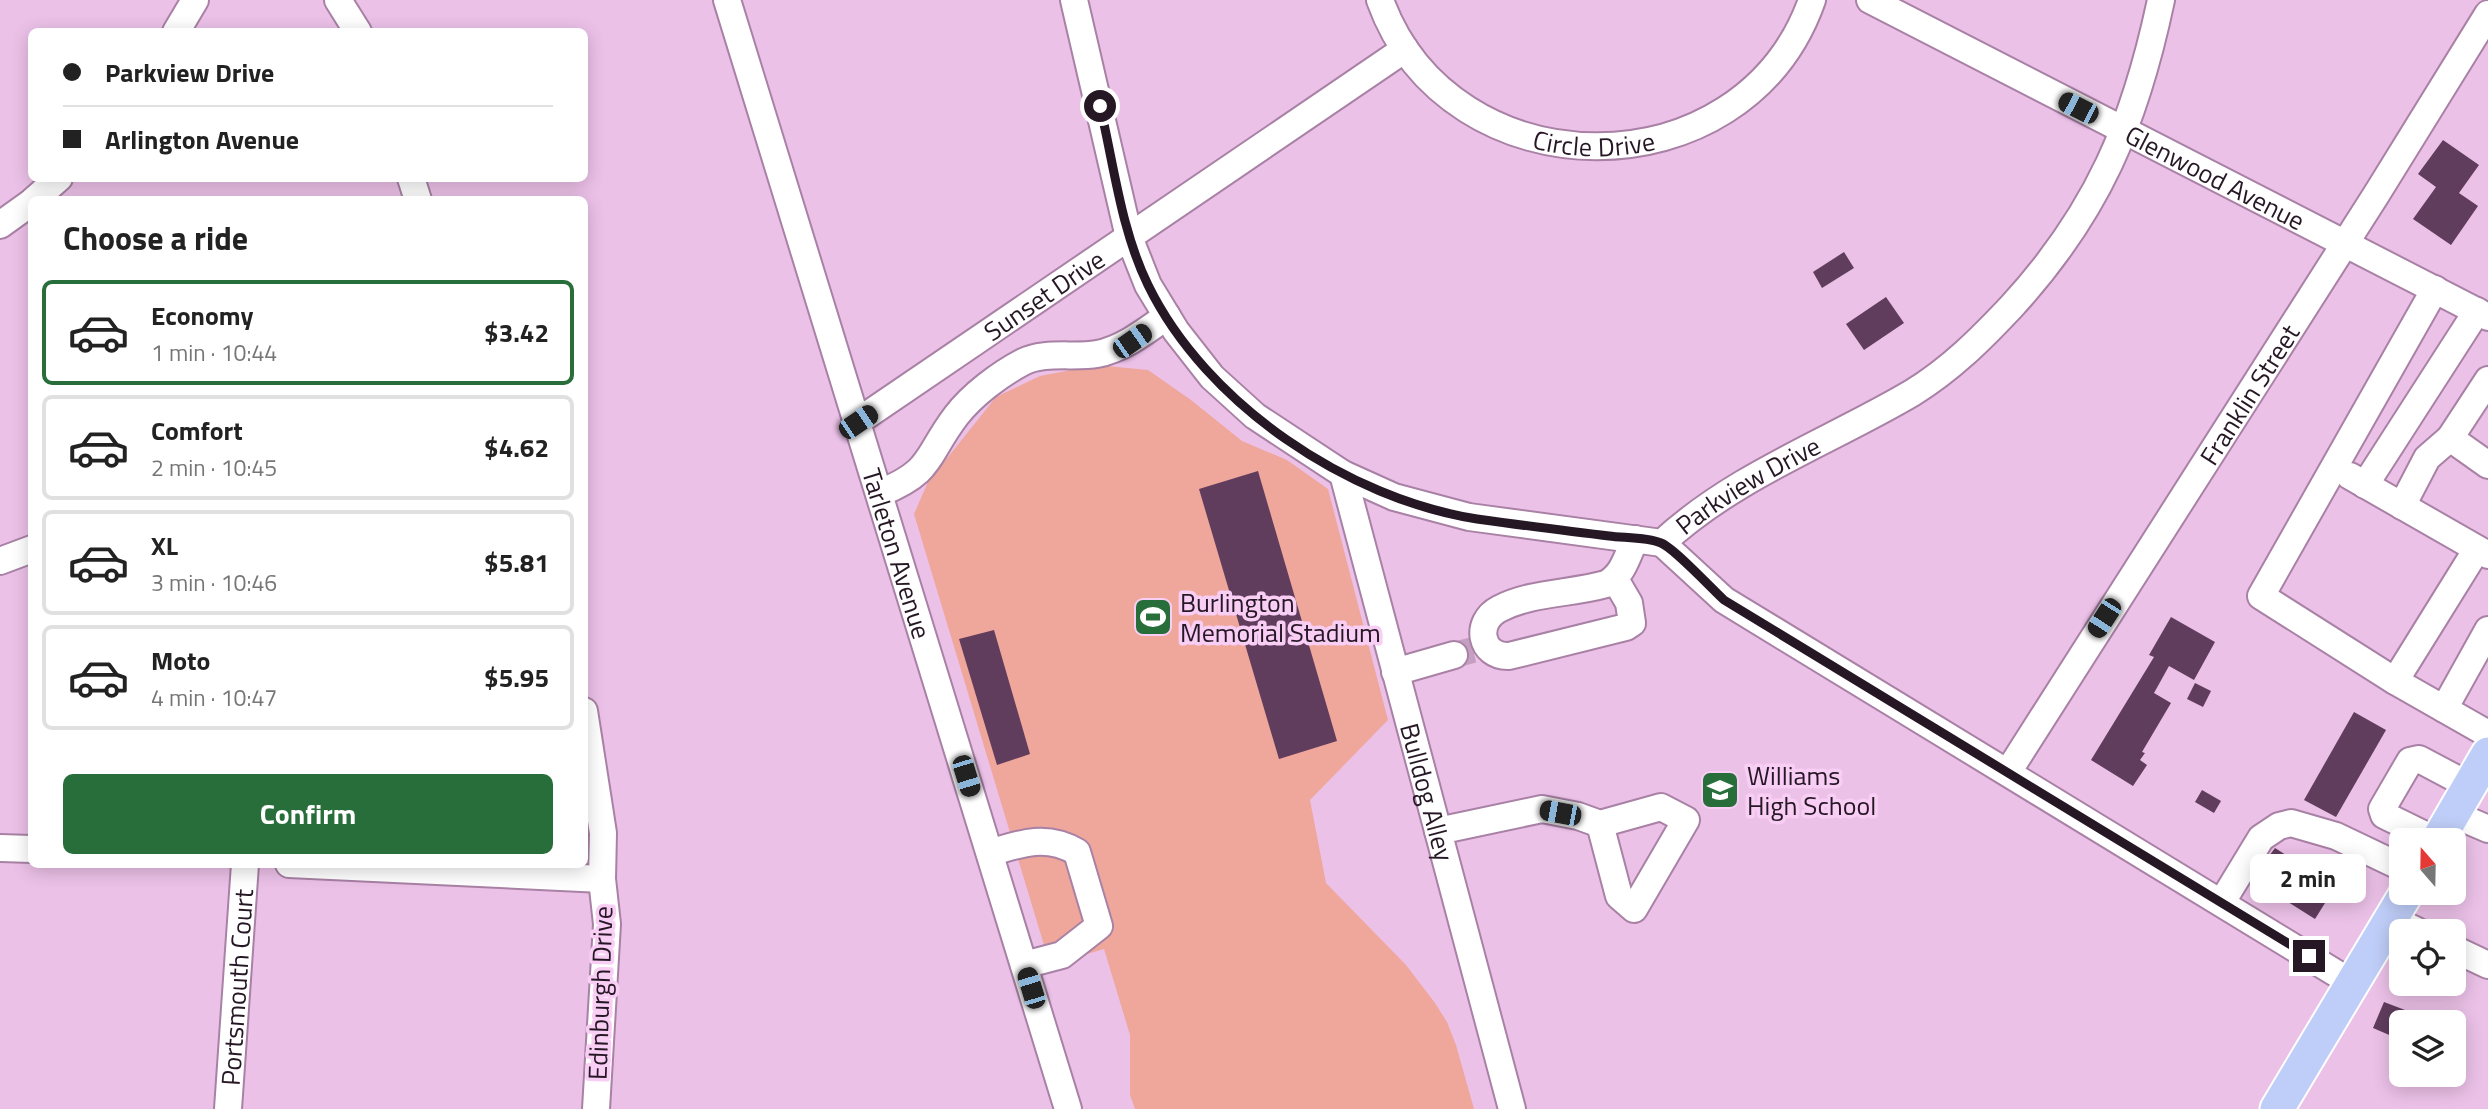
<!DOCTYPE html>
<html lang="en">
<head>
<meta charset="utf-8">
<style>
	body { margin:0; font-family:"Titillium Web",sans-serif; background:#f2f2f2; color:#222; height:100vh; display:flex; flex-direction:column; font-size:26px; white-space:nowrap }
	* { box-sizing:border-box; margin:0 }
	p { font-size:23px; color:#767676 }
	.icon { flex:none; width:38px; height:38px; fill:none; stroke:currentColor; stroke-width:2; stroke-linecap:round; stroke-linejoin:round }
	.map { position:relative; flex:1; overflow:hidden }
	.panel { position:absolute; left:28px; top:196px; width:560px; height:672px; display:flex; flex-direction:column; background:#fff; border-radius:10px; box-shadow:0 4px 18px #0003 }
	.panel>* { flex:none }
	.top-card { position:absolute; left:28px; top:28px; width:560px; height:154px; border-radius:10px; box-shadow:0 4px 18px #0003; display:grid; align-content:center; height:154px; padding:0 35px; background:#fff }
	.needle { width:46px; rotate:340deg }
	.fabs { position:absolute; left:2389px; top:828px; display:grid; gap:14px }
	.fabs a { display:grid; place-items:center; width:77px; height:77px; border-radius:10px; background:#fff; box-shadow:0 4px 18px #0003; font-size:35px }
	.end { position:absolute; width:32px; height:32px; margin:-16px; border:9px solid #261725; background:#fff; box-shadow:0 0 0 4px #fff }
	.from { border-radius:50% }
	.bubble { position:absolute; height:49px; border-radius:10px; background:#fff; box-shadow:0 4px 18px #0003; font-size:23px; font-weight:700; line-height:49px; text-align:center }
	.car { position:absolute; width:21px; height:42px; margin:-21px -10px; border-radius:9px; box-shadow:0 0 5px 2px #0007; background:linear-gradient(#222 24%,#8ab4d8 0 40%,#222 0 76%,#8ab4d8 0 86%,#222 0) }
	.top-card b { display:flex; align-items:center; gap:24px; height:66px; font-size:26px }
	.top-card b+b { border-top:2px solid #e0e0e0 }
	.top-card i { width:18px; height:18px; background:#222 }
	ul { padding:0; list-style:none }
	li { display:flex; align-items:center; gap:21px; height:105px; margin:0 14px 10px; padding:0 21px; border:4px solid #e0e0e0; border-radius:10px }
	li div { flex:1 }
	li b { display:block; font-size:26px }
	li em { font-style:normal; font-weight:700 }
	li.current { border-color:#286e3a }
	li>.icon { width:63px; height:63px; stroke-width:1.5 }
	h2 { padding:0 35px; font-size:32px; line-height:84px }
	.action { display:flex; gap:14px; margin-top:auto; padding:14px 35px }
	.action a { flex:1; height:80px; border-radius:10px; background:#286e3a; color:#fff; font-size:28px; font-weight:700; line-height:80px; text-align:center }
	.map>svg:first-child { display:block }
	.green { fill:#efa69b }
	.building { fill:#603c5d }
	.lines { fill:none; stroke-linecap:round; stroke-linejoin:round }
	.minor-tunnel { stroke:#c49fc1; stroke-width:26; stroke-dasharray:26 13; stroke-linecap:butt }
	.minor-casing { stroke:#a881a5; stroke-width:30 }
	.major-casing { stroke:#fff; stroke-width:37 }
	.minor { stroke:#fff; stroke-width:26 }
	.major { stroke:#bfcef8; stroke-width:33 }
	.route { stroke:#261725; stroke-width:9 }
	.labels { text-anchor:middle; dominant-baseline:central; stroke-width:7; stroke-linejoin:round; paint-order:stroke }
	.street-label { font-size:26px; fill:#261725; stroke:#f9cef5 }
	.poi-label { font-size:26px; fill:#261725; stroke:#f9cef5; text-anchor:start }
</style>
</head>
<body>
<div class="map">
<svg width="2488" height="1109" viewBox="0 0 2488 1109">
	<rect width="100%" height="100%" fill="#ecc1e8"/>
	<path class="green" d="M1097 365 1148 370 1191 400 1242 441 1287 460 1328 489 1388 720 1310 800 1326 883 1406 965 1435 1003 1447 1022 1456 1045 1474 1109H1135L1130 1095V1035L1104 949 1050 965 914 514 928 482 996 397 1040 376Z"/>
	<g class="building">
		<path d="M2443 140 2479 165 2459 193 2478 206 2451 245 2413 219 2436 187 2418 174Z"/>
		<path d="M1844 252 1854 268 1822 288 1813 272Z"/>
		<path d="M1886 297 1904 323 1864 350 1846 324Z"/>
		<path d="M1258 471 1337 741 1279 759 1199 489Z"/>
		<path d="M2171 617 2215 642 2194 680 2169 666 2154 693 2171 703 2142 752 2145 753 2140 760 2147 765 2133 786 2091 760 2154 657 2149 655Z"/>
		<path d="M994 630 1030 754 997 765 959 639Z"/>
		<path d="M2195 683 2211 691 2203 707 2187 699Z"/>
		<path d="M2354 712 2386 730 2336 817 2304 800Z"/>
		<path d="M2202 790 2221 801 2214 813 2195 802Z"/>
		<path d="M2275 848 2308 869 2315 859 2342 876 2315 919 2288 902 2301 881 2266 860Z"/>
		<path d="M2384 1002 2434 1021 2433 1022H2401V1040L2373 1028Z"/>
	</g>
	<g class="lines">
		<path class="minor-tunnel" d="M1454 655 1473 650"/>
		<defs>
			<g id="minor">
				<path d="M338 0 358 32"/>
				<path id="s1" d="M727 0 1068 1109"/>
				<path id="s2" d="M1074 0 1129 237 1148 285 1176 331 1212 377 1255 416 1343 474 1394 497 1469 517 1662 543C1734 476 1829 442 1912 393 1951 369 1981 339 2012 306 2098 212 2135 123 2161 0"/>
				<path id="s3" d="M1380 0C1450 194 1743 196 1812 0"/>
				<path id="s4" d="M1870 0 2488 317"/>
				<path d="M176 32 195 0"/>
				<path d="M411 178 418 200"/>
				<path d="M34 200 59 178"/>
				<path d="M0 225 32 202"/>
				<path d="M2435 289 2261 596 2395 681 2488 734"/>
				<path id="s5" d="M857 422 1405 49"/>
				<path d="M2450 438 2488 465"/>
				<path id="s6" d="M1343 474 1512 1109"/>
				<path d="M2350 476 2488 555"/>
				<path d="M2365 485 2477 311"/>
				<path d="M880 493C934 471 925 457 956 416 972 395 1000 374 1023 362 1044 351 1074 358 1097 354 1123 349 1146 331 1167 316"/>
				<path d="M2402 506 2427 458 2450 438 2488 380"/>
				<path d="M1662 543 1724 600 2352 983"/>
				<path d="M0 561 32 549"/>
				<path d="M1615 579 1629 603 1632 623 1626 627 1509 656C1480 657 1474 622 1499 609 1531 592 1571 594 1606 584 1623 575 1627 557 1635 539"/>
				<path d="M1395 672 1454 655"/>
				<path d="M2395 681 2477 549"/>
				<path d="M2444 709 2488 630"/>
				<path d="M584 711 603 833 602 879 607 924 596 1109"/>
				<path id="s7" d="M2008 772 2376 195 2488 14"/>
				<path d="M2453 814 2488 829"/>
				<path d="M1438 831 1542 809 1578 816 1600 824 1661 807 1686 820 1634 909 1619 896 1600 824"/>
				<path d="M2435 840 2384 815 2382 809 2410 761 2419 759 2470 786"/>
				<path d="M0 848 32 849"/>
				<path d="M990 853C1021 843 1047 834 1077 852L1099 926 1062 955 1024 965"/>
				<path d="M289 864 602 879"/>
				<path d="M2222 902 2261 838 2279 826 2291 823 2336 836 2401 867"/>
				<path d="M2392 919 2417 931"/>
				<path d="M2454 949 2488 965"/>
				<path id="s8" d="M228 1109 245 864"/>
			</g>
			<g id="major">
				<path d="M2438 840 2488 754"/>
				<path d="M2277 1109 2407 892"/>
			</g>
		</defs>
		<use href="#minor" class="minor-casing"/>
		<use href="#major" class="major-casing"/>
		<use href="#minor" class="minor"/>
		<use href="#major" class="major"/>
	</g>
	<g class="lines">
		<path class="route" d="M1100 106C1114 165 1121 230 1148 285 1206 404 1348 499 1477 519 1521 525 1565 531 1609 536 1624 538 1646 537 1661 543 1674 548 1711 588 1724 600L2309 956"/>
	</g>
	<defs>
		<symbol id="stadium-square" viewBox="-11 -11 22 22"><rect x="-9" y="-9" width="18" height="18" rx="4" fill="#286e3a" stroke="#f9cef5"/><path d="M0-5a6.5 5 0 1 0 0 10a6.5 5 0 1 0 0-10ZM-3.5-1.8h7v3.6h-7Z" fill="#fff"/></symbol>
		<symbol id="school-square" viewBox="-11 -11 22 22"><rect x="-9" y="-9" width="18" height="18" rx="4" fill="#286e3a" stroke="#f9cef5"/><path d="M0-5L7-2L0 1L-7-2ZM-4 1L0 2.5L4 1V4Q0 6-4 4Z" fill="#fff"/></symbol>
	</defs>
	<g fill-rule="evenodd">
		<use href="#stadium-square" x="1131" y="595" width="44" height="44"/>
		<use href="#school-square" x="1698" y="768" width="44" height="44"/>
	</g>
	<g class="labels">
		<g class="street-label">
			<text stroke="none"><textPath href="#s3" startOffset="276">Circle Drive</textPath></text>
			<text stroke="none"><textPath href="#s4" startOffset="388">Glenwood Avenue</textPath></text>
			<text stroke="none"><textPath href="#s5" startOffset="226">Sunset Drive</textPath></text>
			<text stroke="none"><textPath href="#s7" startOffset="448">Franklin Street</textPath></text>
			<text stroke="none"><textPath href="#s2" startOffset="1003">Parkview Drive</textPath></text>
			<text stroke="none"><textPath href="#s1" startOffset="579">Tarleton Avenue</textPath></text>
			<text stroke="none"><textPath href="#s6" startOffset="329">Bulldog Alley</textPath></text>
			<text stroke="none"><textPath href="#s8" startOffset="122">Portsmouth Court</textPath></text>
			<text transform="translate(600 993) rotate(-88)">Edinburgh Drive</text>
		</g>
		<g class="poi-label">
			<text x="1180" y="602">Burlington<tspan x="1180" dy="30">Memorial Stadium</tspan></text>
			<text x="1747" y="775">Williams<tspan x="1747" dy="30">High School</tspan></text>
		</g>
	</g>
</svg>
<div class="fabs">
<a><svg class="needle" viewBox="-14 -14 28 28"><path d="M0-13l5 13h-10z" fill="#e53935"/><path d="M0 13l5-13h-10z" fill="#767676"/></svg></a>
<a><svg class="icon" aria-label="locate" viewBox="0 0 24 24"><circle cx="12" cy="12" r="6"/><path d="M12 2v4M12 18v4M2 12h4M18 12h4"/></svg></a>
<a><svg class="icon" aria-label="layers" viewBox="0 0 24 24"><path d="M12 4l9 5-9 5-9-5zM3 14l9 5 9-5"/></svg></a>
</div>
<i class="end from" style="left:1100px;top:106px"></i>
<i class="end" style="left:2309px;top:956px"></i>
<div class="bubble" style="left:2250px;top:854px;width:116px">2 min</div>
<i class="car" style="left:2078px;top:108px;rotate:297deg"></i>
<i class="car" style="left:1132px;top:341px;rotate:55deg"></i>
<i class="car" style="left:858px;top:422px;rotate:56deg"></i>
<i class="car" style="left:2104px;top:618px;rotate:213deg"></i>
<i class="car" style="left:966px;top:776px;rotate:163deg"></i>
<i class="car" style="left:1560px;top:813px;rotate:281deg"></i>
<i class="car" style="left:1031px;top:988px;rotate:343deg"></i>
<div class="top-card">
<b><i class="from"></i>Parkview Drive</b>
<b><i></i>Arlington Avenue</b>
</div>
<section class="panel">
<h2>Choose a ride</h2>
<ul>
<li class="current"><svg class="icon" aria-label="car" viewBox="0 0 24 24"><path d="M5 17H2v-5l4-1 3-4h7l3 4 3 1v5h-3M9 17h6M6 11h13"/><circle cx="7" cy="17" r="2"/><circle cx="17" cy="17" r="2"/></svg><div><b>Economy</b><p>1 min · 10:44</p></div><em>$3.42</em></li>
<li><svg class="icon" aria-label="car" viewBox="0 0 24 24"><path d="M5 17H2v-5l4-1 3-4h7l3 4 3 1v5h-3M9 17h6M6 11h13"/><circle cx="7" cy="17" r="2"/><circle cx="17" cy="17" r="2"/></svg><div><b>Comfort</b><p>2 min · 10:45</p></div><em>$4.62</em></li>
<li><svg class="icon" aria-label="car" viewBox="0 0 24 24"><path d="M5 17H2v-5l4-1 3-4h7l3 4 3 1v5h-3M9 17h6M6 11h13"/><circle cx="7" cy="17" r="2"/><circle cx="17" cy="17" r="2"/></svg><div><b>XL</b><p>3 min · 10:46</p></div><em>$5.81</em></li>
<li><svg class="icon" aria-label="car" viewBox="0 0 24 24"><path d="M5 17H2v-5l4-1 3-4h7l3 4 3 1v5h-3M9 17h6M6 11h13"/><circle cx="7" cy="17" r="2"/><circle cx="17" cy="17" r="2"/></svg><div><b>Moto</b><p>4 min · 10:47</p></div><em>$5.95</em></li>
</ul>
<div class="action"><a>Confirm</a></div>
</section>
</div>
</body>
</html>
